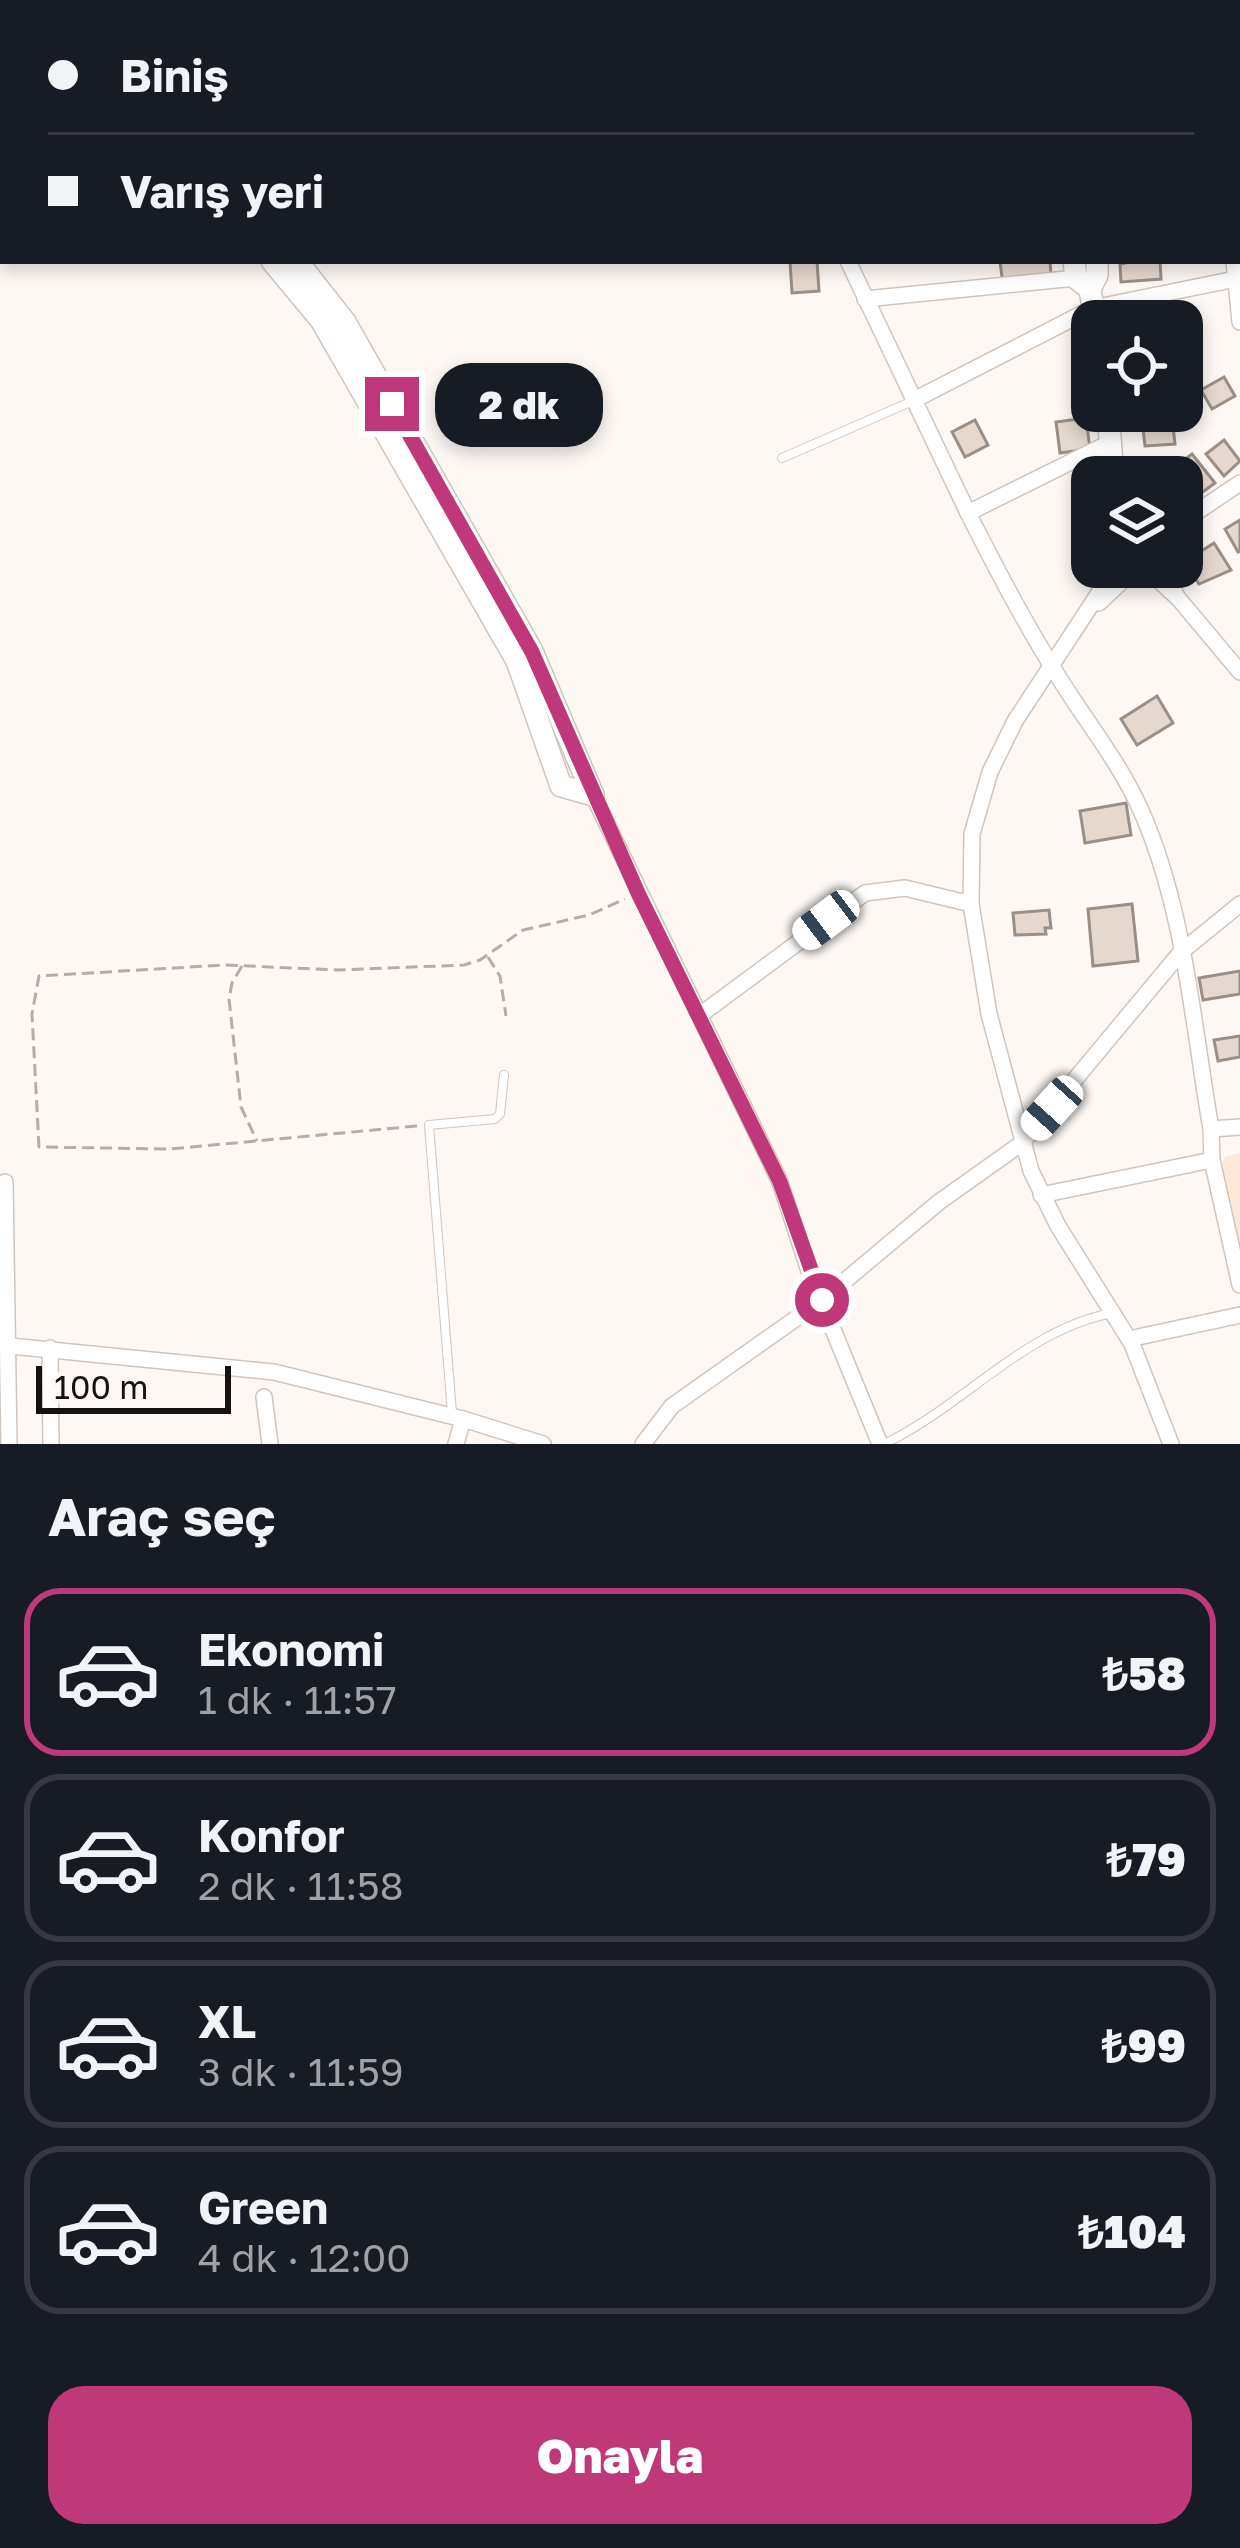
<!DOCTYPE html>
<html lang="tr">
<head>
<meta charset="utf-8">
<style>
	body { margin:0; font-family:"Golos Text",sans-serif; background:#242831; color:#f1f3f6; height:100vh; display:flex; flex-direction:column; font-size:45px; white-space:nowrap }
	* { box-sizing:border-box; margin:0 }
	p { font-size:39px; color:#9ea1a6 }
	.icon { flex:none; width:66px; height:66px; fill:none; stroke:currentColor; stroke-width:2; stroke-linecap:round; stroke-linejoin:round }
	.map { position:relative; height:1444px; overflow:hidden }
	.details { display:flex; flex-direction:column; background:#171b24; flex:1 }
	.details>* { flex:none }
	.banner { position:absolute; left:0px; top:0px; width:1242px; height:264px; box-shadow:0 6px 18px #0003; display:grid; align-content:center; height:264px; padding:0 48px; background:#171b24 }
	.controls { position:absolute; left:1071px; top:300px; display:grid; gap:24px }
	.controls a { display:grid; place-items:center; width:132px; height:132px; border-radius:24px; background:#171b24; box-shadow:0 6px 18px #0003; font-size:60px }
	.scale { position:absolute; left:36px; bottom:30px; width:195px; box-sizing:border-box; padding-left:12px; border:6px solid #16120f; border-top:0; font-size:33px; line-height:42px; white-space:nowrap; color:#16120f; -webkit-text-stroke:9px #fdf8f4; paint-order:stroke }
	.end { position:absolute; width:54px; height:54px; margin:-27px; border:15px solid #bf3879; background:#fff; box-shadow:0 0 0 6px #fff }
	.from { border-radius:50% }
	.bubble { position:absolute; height:84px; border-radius:36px; background:#171b24; box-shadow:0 6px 18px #0003; font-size:39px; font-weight:800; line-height:84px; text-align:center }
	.car { position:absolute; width:36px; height:72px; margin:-36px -18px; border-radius:15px; box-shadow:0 0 9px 3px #0007; background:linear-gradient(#fff 24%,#345 0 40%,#fff 0 76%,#345 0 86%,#fff 0) }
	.banner b { display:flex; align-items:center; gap:42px; height:114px; font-size:45px }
	.banner b+b { border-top:3px solid #363941 }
	.banner i { width:30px; height:30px; background:#f1f3f6 }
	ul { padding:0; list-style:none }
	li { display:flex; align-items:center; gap:36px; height:168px; margin:0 24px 18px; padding:0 24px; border:6px solid #363941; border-radius:36px }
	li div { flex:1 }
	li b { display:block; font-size:45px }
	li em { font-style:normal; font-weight:800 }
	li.current { border-color:#bf3879 }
	li>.icon { width:108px; height:108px; stroke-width:1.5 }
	h2 { padding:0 48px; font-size:54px; line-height:144px }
	.action { display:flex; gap:24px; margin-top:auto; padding:24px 48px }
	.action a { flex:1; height:138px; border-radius:36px; background:#bf3879; color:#fff; font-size:48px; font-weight:800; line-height:138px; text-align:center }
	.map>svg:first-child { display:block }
	.built { fill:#fce8d9 }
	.building { fill:#e5d9cf; stroke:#9a8f86; stroke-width:3 }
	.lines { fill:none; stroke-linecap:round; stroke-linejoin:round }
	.lane-casing { stroke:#d1c5bb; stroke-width:10 }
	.street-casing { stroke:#d1c5bb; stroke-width:18 }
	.secondary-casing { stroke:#d1c5bb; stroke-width:24 }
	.path { stroke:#b3aeaa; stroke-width:3; stroke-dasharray:12 6; stroke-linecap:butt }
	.lane { stroke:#fff; stroke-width:8 }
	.street { stroke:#fff; stroke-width:15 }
	.secondary { stroke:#fff; stroke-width:21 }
	.route { stroke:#bf3879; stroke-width:15 }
</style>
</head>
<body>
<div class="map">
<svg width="1240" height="1444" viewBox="0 0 1240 1444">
	<rect width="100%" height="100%" fill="#fdf8f4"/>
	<path class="built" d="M1240 1153V1245L1222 1164 1226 1156Z"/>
	<g class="building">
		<path d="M790 261H817L819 291 792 293Z"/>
		<path d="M1000 261H1050L1051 275 1002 278Z"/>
		<path d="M1135 261H1160L1161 279 1121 282 1120 264Z"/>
		<path d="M1224 377 1235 396 1212 409 1201 390Z"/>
		<path d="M1172 417 1175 444 1145 446 1142 420Z"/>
		<path d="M1086 418 1090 449 1060 453 1056 422Z"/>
		<path d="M975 420 988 445 965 457 952 432Z"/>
		<path d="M1224 440 1240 461 1224 476 1206 454Z"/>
		<path d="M1192 454 1215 483 1196 497 1173 468Z"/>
		<path d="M1240 520V551L1238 552 1225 529Z"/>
		<path d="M1214 543 1231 570 1199 584 1184 562Z"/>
		<path d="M1157 696 1173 723 1137 745 1121 719Z"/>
		<path d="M1126 803 1131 835 1085 843 1080 811Z"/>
		<path d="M1132 904 1138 961 1093 966 1088 909Z"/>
		<path d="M1049 910 1051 928H1045L1046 934 1015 935 1013 913Z"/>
		<path d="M1240 971V994L1203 1000 1199 978Z"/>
		<path d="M1240 1036V1057L1218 1061 1214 1040Z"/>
	</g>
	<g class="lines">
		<defs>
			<g id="lane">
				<path d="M782 458 915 400"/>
				<path d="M452 1413 429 1125 495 1119 500 1114 504 1075"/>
				<path d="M884 1444C964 1406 1024 1330 1112 1313"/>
			</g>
			<g id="street">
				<path d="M418 0 419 3"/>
				<path d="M578 0 579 3"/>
				<path d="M817 0V3"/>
				<path d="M933 0V3"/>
				<path d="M1239 16H1240"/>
				<path d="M1239 147H1240"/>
				<path d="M848 261 968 513"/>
				<path d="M1234 261 1240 322"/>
				<path d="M865 299 1076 278"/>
				<path d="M916 399 1093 308 1240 278"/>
				<path d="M1113 441 968 513C1000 576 1033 639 1072 698 1098 737 1124 771 1143 815 1185 913 1193 1025 1211 1129L1212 1160 1240 1285"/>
				<path d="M1182 522 1240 483"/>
				<path d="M1116 567 1015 721 990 772 972 834 971 904 989 1014 1031 1171 1058 1226 1132 1344 1171 1444"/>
				<path d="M1144 567 1178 598 1240 672"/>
				<path d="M1163 567 1176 595"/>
				<path d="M1099 603 1137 567"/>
				<path d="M593 795 780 1182 809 1271 880 1444"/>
				<path d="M700 1015 865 893 905 888 971 904"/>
				<path d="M1211 1129 1240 1127"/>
				<path d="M5 1182 9 1444"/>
				<path d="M1041 1195 1212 1160"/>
				<path d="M1129 1339 1240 1315"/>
				<path d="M0 1345 274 1372 463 1419"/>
				<path d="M50 1348 51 1444"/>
				<path d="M264 1397 270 1444"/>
				<path d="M456 1444 463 1419 543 1444"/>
				<path d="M643 1444 672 1406 822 1300 939 1202 1022 1143 1181 952 1240 904"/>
			</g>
			<g id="secondary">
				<path d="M75 0 76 3"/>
				<path d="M100 0 101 3"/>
				<path d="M1048 0 1049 3"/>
				<path d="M1078 0 1079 3"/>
				<path d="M272 261 321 320 517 661 561 786 593 795"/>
				<path d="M297 261 345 322 532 651 593 795"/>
				<path d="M1074 261 1076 278 1090 289"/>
				<path d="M1095 321 1090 289 1097 275V261"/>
				<path d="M1108 411 1113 477"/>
			</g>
		</defs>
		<use href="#lane" class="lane-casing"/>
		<use href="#street" class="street-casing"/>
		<use href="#secondary" class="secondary-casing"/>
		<g class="path">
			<path d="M683 0V3"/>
			<path d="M488 957 500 976 506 1016"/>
			<path d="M242 966 232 983 229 999 241 1107 257 1141"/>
			<path d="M417 1126 170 1149 39 1147 32 1014 39 976 225 965 338 970 464 965 480 960 523 930 589 915 625 899"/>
		</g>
		<use href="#lane" class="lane"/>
		<use href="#street" class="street"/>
		<use href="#secondary" class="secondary"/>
	</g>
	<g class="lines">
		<path class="route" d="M392 404 532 652 638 893 780 1182 822 1300"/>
	</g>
</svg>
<div class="controls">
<a><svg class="icon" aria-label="locate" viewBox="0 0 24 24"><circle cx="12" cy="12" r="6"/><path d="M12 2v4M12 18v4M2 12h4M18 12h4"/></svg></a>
<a><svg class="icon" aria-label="layers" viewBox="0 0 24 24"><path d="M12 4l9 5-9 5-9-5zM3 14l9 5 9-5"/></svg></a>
</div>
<div class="scale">100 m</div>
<i class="end from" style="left:822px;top:1300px"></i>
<i class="end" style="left:392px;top:404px"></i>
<div class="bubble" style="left:435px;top:363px;width:168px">2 dk</div>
<i class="car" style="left:826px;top:920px;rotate:233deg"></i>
<i class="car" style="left:1052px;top:1108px;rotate:222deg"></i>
<div class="banner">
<b><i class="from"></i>Biniş</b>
<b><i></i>Varış yeri</b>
</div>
</div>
<section class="details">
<h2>Araç seç</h2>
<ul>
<li class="current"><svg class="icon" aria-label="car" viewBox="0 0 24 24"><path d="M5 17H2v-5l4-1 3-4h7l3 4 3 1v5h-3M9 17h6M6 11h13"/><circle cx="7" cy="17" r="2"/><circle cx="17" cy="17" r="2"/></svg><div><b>Ekonomi</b><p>1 dk · 11:57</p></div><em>₺58</em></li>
<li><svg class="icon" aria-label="car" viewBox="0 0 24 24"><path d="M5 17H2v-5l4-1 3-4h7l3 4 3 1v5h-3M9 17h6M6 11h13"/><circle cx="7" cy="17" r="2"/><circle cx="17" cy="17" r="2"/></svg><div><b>Konfor</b><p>2 dk · 11:58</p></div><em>₺79</em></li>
<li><svg class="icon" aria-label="car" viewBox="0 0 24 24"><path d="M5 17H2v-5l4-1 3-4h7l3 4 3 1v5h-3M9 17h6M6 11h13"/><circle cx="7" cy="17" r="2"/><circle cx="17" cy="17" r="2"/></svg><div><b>XL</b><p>3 dk · 11:59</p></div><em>₺99</em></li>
<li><svg class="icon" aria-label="car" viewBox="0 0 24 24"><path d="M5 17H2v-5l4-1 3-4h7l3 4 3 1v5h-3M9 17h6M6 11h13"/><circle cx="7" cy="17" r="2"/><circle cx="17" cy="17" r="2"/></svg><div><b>Green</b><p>4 dk · 12:00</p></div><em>₺104</em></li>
</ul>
<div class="action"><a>Onayla</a></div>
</section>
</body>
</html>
